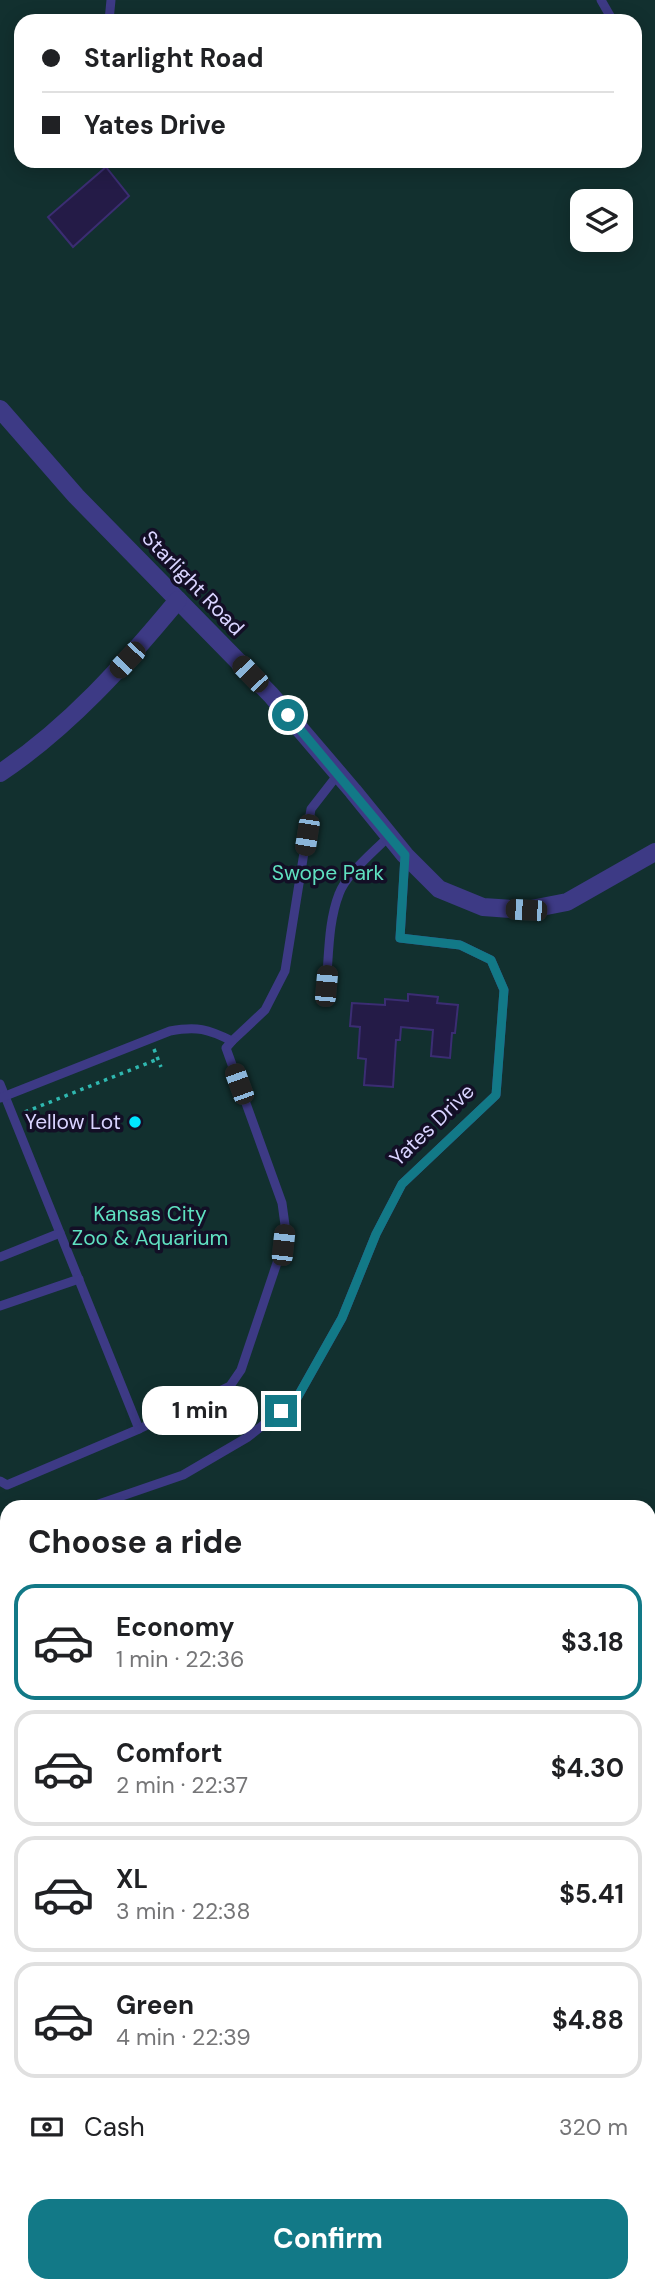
<!DOCTYPE html>
<html lang="en">
<head>
<meta charset="utf-8">
<style>
	body { margin:0; font-family:"DM Sans",sans-serif; background:#f2f2f2; color:#202124; height:100vh; display:flex; flex-direction:column; font-size:26px; white-space:nowrap }
	* { box-sizing:border-box; margin:0 }
	p { font-size:23px; color:#757577 }
	.icon { flex:none; width:38px; height:38px; fill:none; stroke:currentColor; stroke-width:2; stroke-linecap:round; stroke-linejoin:round }
	.map { position:relative; flex:1; overflow:hidden }
	.details { position:absolute; left:0px; top:1500px; width:656px; height:793px; display:flex; flex-direction:column; background:#fff; border-radius:21px 21px 0 0; box-shadow:0 4px 18px #0003 }
	.details>* { flex:none }
	.guide { position:absolute; left:14px; top:14px; width:628px; height:154px; border-radius:21px; box-shadow:0 4px 18px #0003; display:grid; align-content:center; height:154px; padding:0 28px; background:#fff }
	.tools { position:absolute; left:570px; top:189px; display:grid; gap:14px }
	.tools a { display:grid; place-items:center; width:63px; height:63px; border-radius:14px; background:#fff; box-shadow:0 4px 18px #0003; font-size:35px }
	.end { position:absolute; width:32px; height:32px; margin:-16px; border:9px solid #127987; background:#fff; box-shadow:0 0 0 4px #fff }
	.from { border-radius:50% }
	.bubble { position:absolute; height:49px; border-radius:21px; background:#fff; box-shadow:0 4px 18px #0003; font-size:23px; font-weight:700; line-height:49px; text-align:center }
	.car { position:absolute; width:21px; height:42px; margin:-21px -10px; border-radius:9px; box-shadow:0 0 5px 2px #0007; background:linear-gradient(#222 24%,#8ab4d8 0 40%,#222 0 76%,#8ab4d8 0 86%,#222 0) }
	.guide b { display:flex; align-items:center; gap:24px; height:66px; font-size:26px }
	.guide b+b { border-top:2px solid #e0e0e0 }
	.guide i { width:18px; height:18px; background:#202124 }
	ul { padding:0; list-style:none }
	li { display:flex; align-items:center; gap:21px; height:116px; margin:0 14px 10px; padding:0 14px; border:4px solid #e0e0e0; border-radius:21px }
	li div { flex:1 }
	li b { display:block; font-size:26px }
	li em { font-style:normal; font-weight:700 }
	li.selected { border-color:#127987 }
	li>.icon { width:63px; height:63px; stroke-width:1.5 }
	h2 { padding:0 28px; font-size:32px; line-height:84px }
	.pay { display:flex; align-items:center; gap:18px; height:77px; padding:0 28px; font-size:26px }
	.pay p { margin-inline-start:auto }
	.cta { display:flex; gap:14px; margin-top:auto; padding:14px 28px }
	.cta a { flex:1; height:80px; border-radius:21px; background:#127987; color:#fff; font-size:28px; font-weight:700; line-height:80px; text-align:center }
	.map>svg:first-child { display:block }
	.green { fill:#12302f; fill-rule:evenodd }
	.building { fill:#241b47; stroke:#3b2d73; stroke-width:2 }
	.lines { fill:none; stroke-linecap:round; stroke-linejoin:round }
	.path { stroke:#2fb8b0; stroke-width:3.5; stroke-dasharray:3.5 5; stroke-linecap:butt }
	.lane { stroke:#3d3a85; stroke-width:9 }
	.street { stroke:#3d3a85; stroke-width:18 }
	.route { stroke:#127987; stroke-width:9 }
	.poi-dot { fill:#00e5ff; stroke:#130f26; stroke-width:2.5 }
	.labels { text-anchor:middle; dominant-baseline:central; stroke-width:7; stroke-linejoin:round; paint-order:stroke }
	.street-label { font-size:21px; fill:#d9d4ff; stroke:#130f26 }
	.park-label { font-size:21px; fill:#5fe0c0; stroke:#130f26 }
	.poi-label { font-size:21px; fill:#d9d4ff; stroke:#130f26; text-anchor:end }
</style>
</head>
<body>
<div class="map">
<svg width="655" height="2291" viewBox="0 0 655 2291">
	<rect width="100%" height="100%" fill="#130f26"/>
	<path class="green" d="M0 0H655V2291H0ZM21 21H635V161H21ZM583 201H621V240H583ZM7 1507H649V2286H7Z"/>
	<g class="building">
		<path d="M106 167 129 196 73 247 48 217Z"/>
		<path d="M408 994 438 997 437 1003 458 1005 455 1033H452L450 1058 431 1056 433 1030 401 1027 400 1040H396L393 1087 364 1085 366 1059 358 1058 360 1027 350 1026 352 1003 385 1005V999L408 1001Z"/>
	</g>
	<g class="lines">
		<g class="path">
			<path d="M154 1049 161 1067"/>
			<path d="M25 1112 158 1059"/>
			<path d="M0 1880 7 1884"/>
			<path d="M0 2113 7 2116"/>
			<path d="M0 2282 7 2283"/>
			<path d="M14 2286 29 2291"/>
			<path d="M286 2286 293 2291"/>
			<path d="M354 2286 355 2291"/>
			<path d="M191 2291 198 2286"/>
			<path d="M327 2291 328 2286"/>
		</g>
		<g class="lane">
			<path d="M601 0 613 21"/>
			<path d="M109 21 111 0"/>
			<path d="M326 986C329 956 328 922 339 894 346 874 375 851 389 836"/>
			<path d="M232 1041 265 1010 285 971 311 809 339 773"/>
			<path d="M0 1084 139 1429 7 1485 0 1481"/>
			<path d="M0 1098 170 1031C197 1026 208 1029 232 1041L226 1048 282 1203 285 1225 283 1245 241 1370 230 1386 139 1429"/>
			<path d="M0 1257 60 1233"/>
			<path d="M0 1306 79 1279"/>
			<path d="M90 1507 183 1475 248 1437 297 1398 342 1318 376 1234 402 1184 496 1095 504 990 491 960 460 945 400 938 405 857"/>
			<path d="M0 1540 7 1538"/>
			<path d="M0 1846 7 1847"/>
		</g>
		<g class="street">
			<path d="M0 409 76 496 271 695 353 791 405 855 439 889 483 907 526 910 567 902 655 852"/>
			<path d="M0 773C69 727 125 664 178 600"/>
		</g>
	</g>
	<g class="lines">
		<path class="route" d="M281 1411 297 1398 342 1318 376 1234 402 1184 496 1095 504 990 491 960 460 945 400 938 405 855 288 715"/>
	</g>
	<circle class="poi-dot" cx="135" cy="1122" r="7"/>
	<g class="labels">
		<g class="street-label">
			<text transform="translate(193 583) rotate(46)">Starlight Road</text>
			<text transform="translate(432 1125) rotate(-44)">Yates Drive</text>
		</g>
		<g class="park-label">
			<text x="328" y="873">Swope Park</text>
			<text x="150" y="1214">Kansas City<tspan x="150" dy="24">Zoo &amp; Aquarium</tspan></text>
		</g>
		<g class="poi-label">
			<text x="121" y="1122">Yellow Lot</text>
		</g>
	</g>
</svg>
<div class="tools">
<a><svg class="icon" aria-label="layers" viewBox="0 0 24 24"><path d="M12 4l9 5-9 5-9-5zM3 14l9 5 9-5"/></svg></a>
</div>
<i class="end from" style="left:288px;top:715px"></i>
<i class="end" style="left:281px;top:1411px"></i>
<div class="bubble" style="left:142px;top:1386px;width:116px">1 min</div>
<i class="car" style="left:127px;top:660px;rotate:223deg"></i>
<i class="car" style="left:250px;top:674px;rotate:316deg"></i>
<i class="car" style="left:307px;top:835px;rotate:189deg"></i>
<i class="car" style="left:526px;top:910px;rotate:273deg"></i>
<i class="car" style="left:326px;top:986px;rotate:5deg"></i>
<i class="car" style="left:239px;top:1084px;rotate:340deg"></i>
<i class="car" style="left:283px;top:1245px;rotate:6deg"></i>
<div class="guide">
<b><i class="from"></i>Starlight Road</b>
<b><i></i>Yates Drive</b>
</div>
<section class="details">
<h2>Choose a ride</h2>
<ul>
<li class="selected"><svg class="icon" aria-label="car" viewBox="0 0 24 24"><path d="M5 17H2v-5l4-1 3-4h7l3 4 3 1v5h-3M9 17h6M6 11h13"/><circle cx="7" cy="17" r="2"/><circle cx="17" cy="17" r="2"/></svg><div><b>Economy</b><p>1 min · 22:36</p></div><em>$3.18</em></li>
<li><svg class="icon" aria-label="car" viewBox="0 0 24 24"><path d="M5 17H2v-5l4-1 3-4h7l3 4 3 1v5h-3M9 17h6M6 11h13"/><circle cx="7" cy="17" r="2"/><circle cx="17" cy="17" r="2"/></svg><div><b>Comfort</b><p>2 min · 22:37</p></div><em>$4.30</em></li>
<li><svg class="icon" aria-label="car" viewBox="0 0 24 24"><path d="M5 17H2v-5l4-1 3-4h7l3 4 3 1v5h-3M9 17h6M6 11h13"/><circle cx="7" cy="17" r="2"/><circle cx="17" cy="17" r="2"/></svg><div><b>XL</b><p>3 min · 22:38</p></div><em>$5.41</em></li>
<li><svg class="icon" aria-label="car" viewBox="0 0 24 24"><path d="M5 17H2v-5l4-1 3-4h7l3 4 3 1v5h-3M9 17h6M6 11h13"/><circle cx="7" cy="17" r="2"/><circle cx="17" cy="17" r="2"/></svg><div><b>Green</b><p>4 min · 22:39</p></div><em>$4.88</em></li>
</ul>
<div class="pay"><svg class="icon" aria-label="cash" viewBox="0 0 24 24"><path d="M3 7h18v10H3z"/><circle cx="12" cy="12" r="2"/></svg>Cash<p>320 m</p></div>
<div class="cta"><a>Confirm</a></div>
</section>
</div>
</body>
</html>
